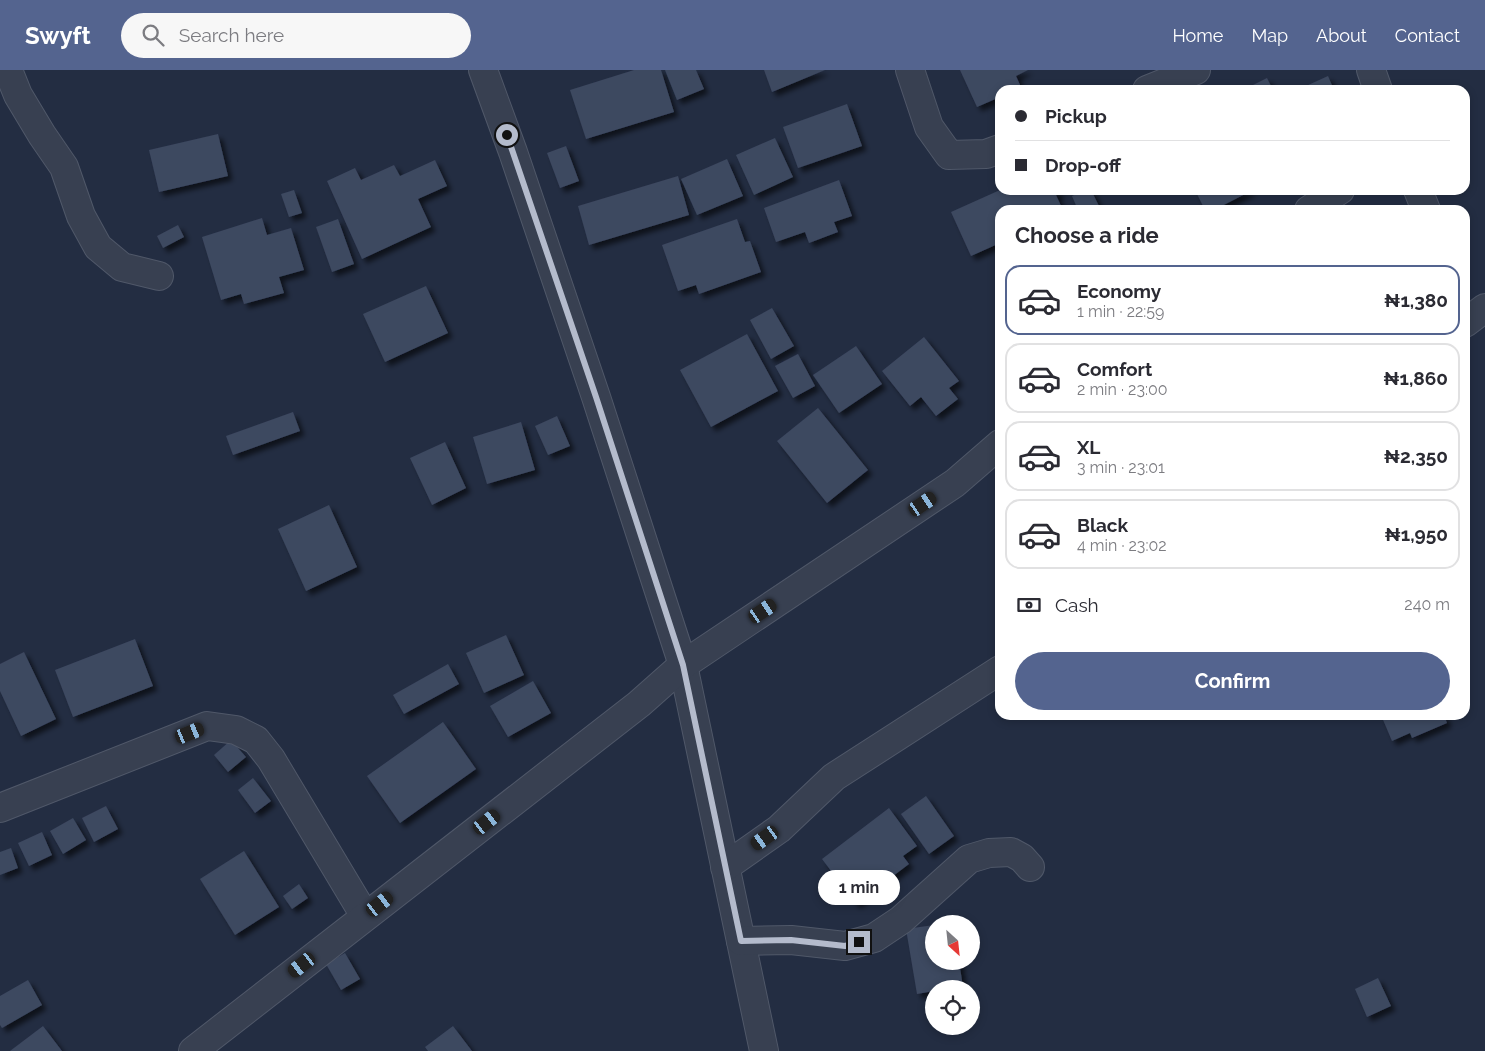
<!DOCTYPE html>
<html lang="en">
<head>
<meta charset="utf-8">
<style>
	body { margin:0; font-family:Raleway,sans-serif; background:#f7f7f7; color:#2b2b33; height:100vh; display:flex; flex-direction:column; font-size:19px; white-space:nowrap }
	* { box-sizing:border-box; margin:0 }
	p { font-size:16px; color:#7c7c81 }
	.icon { flex:none; width:28px; height:28px; fill:none; stroke:currentColor; stroke-width:2; stroke-linecap:round; stroke-linejoin:round }
	.map { position:relative; flex:1; overflow:hidden }
	.details { position:absolute; left:995px; top:135px; width:475px; height:515px; display:flex; flex-direction:column; background:#fff; border-radius:15px; box-shadow:0 2px 8px #0003 }
	.details>* { flex:none }
	.top-card { position:absolute; left:995px; top:15px; width:475px; height:110px; border-radius:15px; box-shadow:0 2px 8px #0003; display:grid; align-content:center; height:110px; padding:0 20px; background:#fff }
	.needle { width:32px; rotate:153deg }
	.tools { position:absolute; left:925px; top:845px; display:grid; gap:10px }
	.tools a { display:grid; place-items:center; width:55px; height:55px; border-radius:50%; background:#fff; box-shadow:0 2px 8px #0003; font-size:25px }
	.end { position:absolute; width:22px; height:22px; margin:-11px; border:6px solid #b4bbcc; background:#111; box-shadow:0 0 0 2px #111 }
	.from { border-radius:50% }
	.bubble { position:absolute; height:35px; border-radius:18px; background:#fff; box-shadow:0 2px 8px #0003; font-size:16px; font-weight:700; line-height:35px; text-align:center }
	.car { position:absolute; width:15px; height:30px; margin:-15px -8px; border-radius:6px; box-shadow:0 0 4px 1px #0007; background:linear-gradient(#222 24%,#8ab4d8 0 40%,#222 0 76%,#8ab4d8 0 86%,#222 0) }
	.top-card b { display:flex; align-items:center; gap:18px; height:48px; font-size:19px }
	.top-card b+b { border-top:1px solid #e1e1e2 }
	.top-card i { width:12px; height:12px; background:#2b2b33 }
	ul { padding:0; list-style:none }
	li { display:flex; align-items:center; gap:15px; height:70px; margin:0 10px 8px; padding:0 10px; border:2px solid #e1e1e2; border-radius:15px }
	li div { flex:1 }
	li b { display:block; font-size:19px }
	li em { font-style:normal; font-weight:700 }
	li.selected { border-color:#54648f }
	li>.icon { width:45px; height:45px; stroke-width:1.5 }
	h2 { padding:0 20px; font-size:22px; line-height:60px }
	.pay { display:flex; align-items:center; gap:12px; height:55px; padding:0 20px; font-size:19px }
	.pay p { margin-inline-start:auto }
	.primary-button { display:flex; gap:10px; margin-top:auto; padding:10px 20px }
	.primary-button a { flex:1; height:58px; border-radius:30px; background:#54648f; color:#fff; font-size:20px; font-weight:700; line-height:58px; text-align:center }
	header { display:flex; align-items:center; gap:30px; box-sizing:border-box; height:70px; padding:0 25px; background:#54648f; color:#fff }
	header strong { font-size:24px }
	nav { display:flex; gap:28px; margin-inline-start:auto; font-size:18px }
	.search { width:350px; height:45px; background:#f7f7f7; display:flex; align-items:center; gap:12px; box-sizing:border-box; padding:0 18px; border-radius:28px; color:#7c7c81; font-size:19px }
	.map>svg:first-child { display:block }
	.building { fill:#3d4860; filter:url(#shadow) }
	.lines { fill:none; stroke-linecap:round; stroke-linejoin:round }
	.minor-casing { stroke:#505869; stroke-width:30 }
	.minor { stroke:#384051; stroke-width:28 }
	.route { stroke:#b4bbcc; stroke-width:6 }
</style>
</head>
<body>
<header>
<strong>Swyft</strong>
<div class="search"><svg class="icon" aria-label="search" viewBox="0 0 24 24"><circle cx="10" cy="10" r="6"/><path d="M15 15l6 6"/></svg>Search here</div>
<nav><a>Home</a><a>Map</a><a>About</a><a>Contact</a></nav>
</header>
<div class="map">
<svg width="1485" height="981" viewBox="0 0 1485 981">
	<defs>
		<filter id="shadow"><feDropShadow dx="4.5" dy="4.5" stdDeviation="2.5" flood-color="#0009"/></filter>
	</defs>
	<rect width="100%" height="100%" fill="#232d42"/>
	<g class="building">
		<path d="M634 0H661L674 42 586 69 570 20Z"/>
		<path d="M665 0H696L704 19 677 30Z"/>
		<path d="M764 0H825L772 22Z"/>
		<path d="M960 0H1028L1016 6 1021 17 1014 20H1000V27L977 37Z"/>
		<path d="M1328 6 1334 20H1308L1306 16Z"/>
		<path d="M1267 8 1273 20H1243Z"/>
		<path d="M847 34 862 76 798 98 783 57Z"/>
		<path d="M218 64 228 106 159 122 149 80Z"/>
		<path d="M775 68 793 107 754 125 736 85Z"/>
		<path d="M566 76 579 111 560 118 547 83Z"/>
		<path d="M727 89 743 126 697 145 681 109Z"/>
		<path d="M435 90 447 116 418 129 431 157 362 189 327 111 355 98 361 110 394 95 400 106Z"/>
		<path d="M678 106 689 145 589 175 578 136Z"/>
		<path d="M839 110 852 146 834 152 838 162 809 173 805 162 776 172 764 138Z"/>
		<path d="M294 120 302 143 289 147 281 124Z"/>
		<path d="M1000 120H1058L1060 123 1056 125 1063 140H1000V173L971 186 951 142Z"/>
		<path d="M1085 120H1091L1099 136 1091 140H1078L1072 126Z"/>
		<path d="M1195 120H1253L1214 140H1205Z"/>
		<path d="M262 148 267 165 291 158 304 200 279 207 284 223 244 234 241 224 221 230 202 167Z"/>
		<path d="M338 149 354 194 332 202 316 157Z"/>
		<path d="M737 149 745 172 750 171 761 202 699 224 696 215 678 221 662 175Z"/>
		<path d="M178 155 184 167 163 178 157 166Z"/>
		<path d="M426 216 448 263 385 292 363 244Z"/>
		<path d="M772 238 794 276 771 289 750 250Z"/>
		<path d="M747 264 778 321 711 357 680 300Z"/>
		<path d="M924 267 959 311 949 318 958 329 936 346 921 327 910 336 882 301Z"/>
		<path d="M856 276 882 314 839 343 813 305Z"/>
		<path d="M798 284 815 316 793 328 775 296Z"/>
		<path d="M818 338 868 400 827 433 777 371Z"/>
		<path d="M293 342 300 361 233 385 226 366Z"/>
		<path d="M557 346 570 376 548 385 535 356Z"/>
		<path d="M521 352 535 400 487 414 473 367Z"/>
		<path d="M445 372 466 418 432 435 410 388Z"/>
		<path d="M329 435 357 497 306 521 278 459Z"/>
		<path d="M506 565 524 605 484 623 466 583Z"/>
		<path d="M135 569 153 616 73 647 55 600Z"/>
		<path d="M24 582 56 649 21 666 0 621V594Z"/>
		<path d="M448 594 459 614 404 644 393 625Z"/>
		<path d="M533 611 551 643 508 667 490 636Z"/>
		<path d="M1381 645H1444L1447 653 1412 668 1410 663 1392 671Z"/>
		<path d="M443 652 476 699 400 753 367 706Z"/>
		<path d="M231 670 246 687 228 702 214 685Z"/>
		<path d="M253 708 271 731 255 743 238 720Z"/>
		<path d="M926 726 954 766 929 784 901 744Z"/>
		<path d="M106 736 118 759 94 772 82 748Z"/>
		<path d="M889 738 917 776 903 786 909 794 856 834 822 789Z"/>
		<path d="M73 748 86 770 63 784 50 761Z"/>
		<path d="M42 762 52 785 29 796 18 773Z"/>
		<path d="M11 778 18 798 0 805V782Z"/>
		<path d="M244 781 279 837 235 865 200 809Z"/>
		<path d="M299 814 308 828 292 839 283 826Z"/>
		<path d="M934 855V891H959L963 917 934 919V921L917 924 906 859Z"/>
		<path d="M345 883 360 909 341 920 326 894Z"/>
		<path d="M1378 908 1391 936 1367 947 1355 919Z"/>
		<path d="M28 910 42 935 2 958 0 955V926Z"/>
		<path d="M43 956 62 981H10Z"/>
		<path d="M453 956 472 981H428L425 977Z"/>
	</g>
	<g class="lines">
		<defs>
			<g id="minor">
				<path d="M8 0 18 25 42 65 64 97 81 146 98 177 122 197 159 206"/>
				<path d="M483 0 513 82 596 327 683 595 764 981"/>
				<path d="M910 0 929 57 949 85 986 84 1000 79"/>
				<path d="M1371 0 1378 20"/>
				<path d="M1147 20 1196 0"/>
				<path d="M1418 120 1426 140"/>
				<path d="M1309 140 1340 120"/>
				<path d="M1465 253 1485 238"/>
				<path d="M0 738 207 656 236 660 256 670 271 689 365 846"/>
				<path d="M725 797 779 759 834 707 1000 600"/>
				<path d="M741 871 791 870 845 876 874 868 901 850 969 789 989 783 1011 782 1022 788 1030 797"/>
				<path d="M193 981 639 634 683 595 955 413 1000 374"/>
			</g>
		</defs>
		<use href="#minor" class="minor-casing"/>
		<use href="#minor" class="minor"/>
	</g>
	<g class="lines">
		<path class="route" d="M507 65 596 327 683 595 741 871 791 870 845 876 859 872"/>
	</g>
</svg>
<div class="tools">
<a><svg class="needle" viewBox="-14 -14 28 28"><path d="M0-13l5 13h-10z" fill="#e53935"/><path d="M0 13l5-13h-10z" fill="#7c7c81"/></svg></a>
<a><svg class="icon" aria-label="locate" viewBox="0 0 24 24"><circle cx="12" cy="12" r="6"/><path d="M12 2v4M12 18v4M2 12h4M18 12h4"/></svg></a>
</div>
<i class="end from" style="left:507px;top:65px"></i>
<i class="end" style="left:859px;top:872px"></i>
<div class="bubble" style="left:818px;top:800px;width:82px">1 min</div>
<i class="car" style="left:923px;top:434px;rotate:56deg"></i>
<i class="car" style="left:763px;top:541px;rotate:56deg"></i>
<i class="car" style="left:190px;top:663px;rotate:68deg"></i>
<i class="car" style="left:487px;top:752px;rotate:52deg"></i>
<i class="car" style="left:765px;top:768px;rotate:235deg"></i>
<i class="car" style="left:380px;top:834px;rotate:52deg"></i>
<i class="car" style="left:302px;top:895px;rotate:232deg"></i>
<div class="top-card">
<b><i class="from"></i>Pickup</b>
<b><i></i>Drop-off</b>
</div>
<section class="details">
<h2>Choose a ride</h2>
<ul>
<li class="selected"><svg class="icon" aria-label="car" viewBox="0 0 24 24"><path d="M5 17H2v-5l4-1 3-4h7l3 4 3 1v5h-3M9 17h6M6 11h13"/><circle cx="7" cy="17" r="2"/><circle cx="17" cy="17" r="2"/></svg><div><b>Economy</b><p>1 min · 22:59</p></div><em>₦1,380</em></li>
<li><svg class="icon" aria-label="car" viewBox="0 0 24 24"><path d="M5 17H2v-5l4-1 3-4h7l3 4 3 1v5h-3M9 17h6M6 11h13"/><circle cx="7" cy="17" r="2"/><circle cx="17" cy="17" r="2"/></svg><div><b>Comfort</b><p>2 min · 23:00</p></div><em>₦1,860</em></li>
<li><svg class="icon" aria-label="car" viewBox="0 0 24 24"><path d="M5 17H2v-5l4-1 3-4h7l3 4 3 1v5h-3M9 17h6M6 11h13"/><circle cx="7" cy="17" r="2"/><circle cx="17" cy="17" r="2"/></svg><div><b>XL</b><p>3 min · 23:01</p></div><em>₦2,350</em></li>
<li><svg class="icon" aria-label="car" viewBox="0 0 24 24"><path d="M5 17H2v-5l4-1 3-4h7l3 4 3 1v5h-3M9 17h6M6 11h13"/><circle cx="7" cy="17" r="2"/><circle cx="17" cy="17" r="2"/></svg><div><b>Black</b><p>4 min · 23:02</p></div><em>₦1,950</em></li>
</ul>
<div class="pay"><svg class="icon" aria-label="cash" viewBox="0 0 24 24"><path d="M3 7h18v10H3z"/><circle cx="12" cy="12" r="2"/></svg>Cash<p>240 m</p></div>
<div class="primary-button"><a>Confirm</a></div>
</section>
</div>
</body>
</html>
